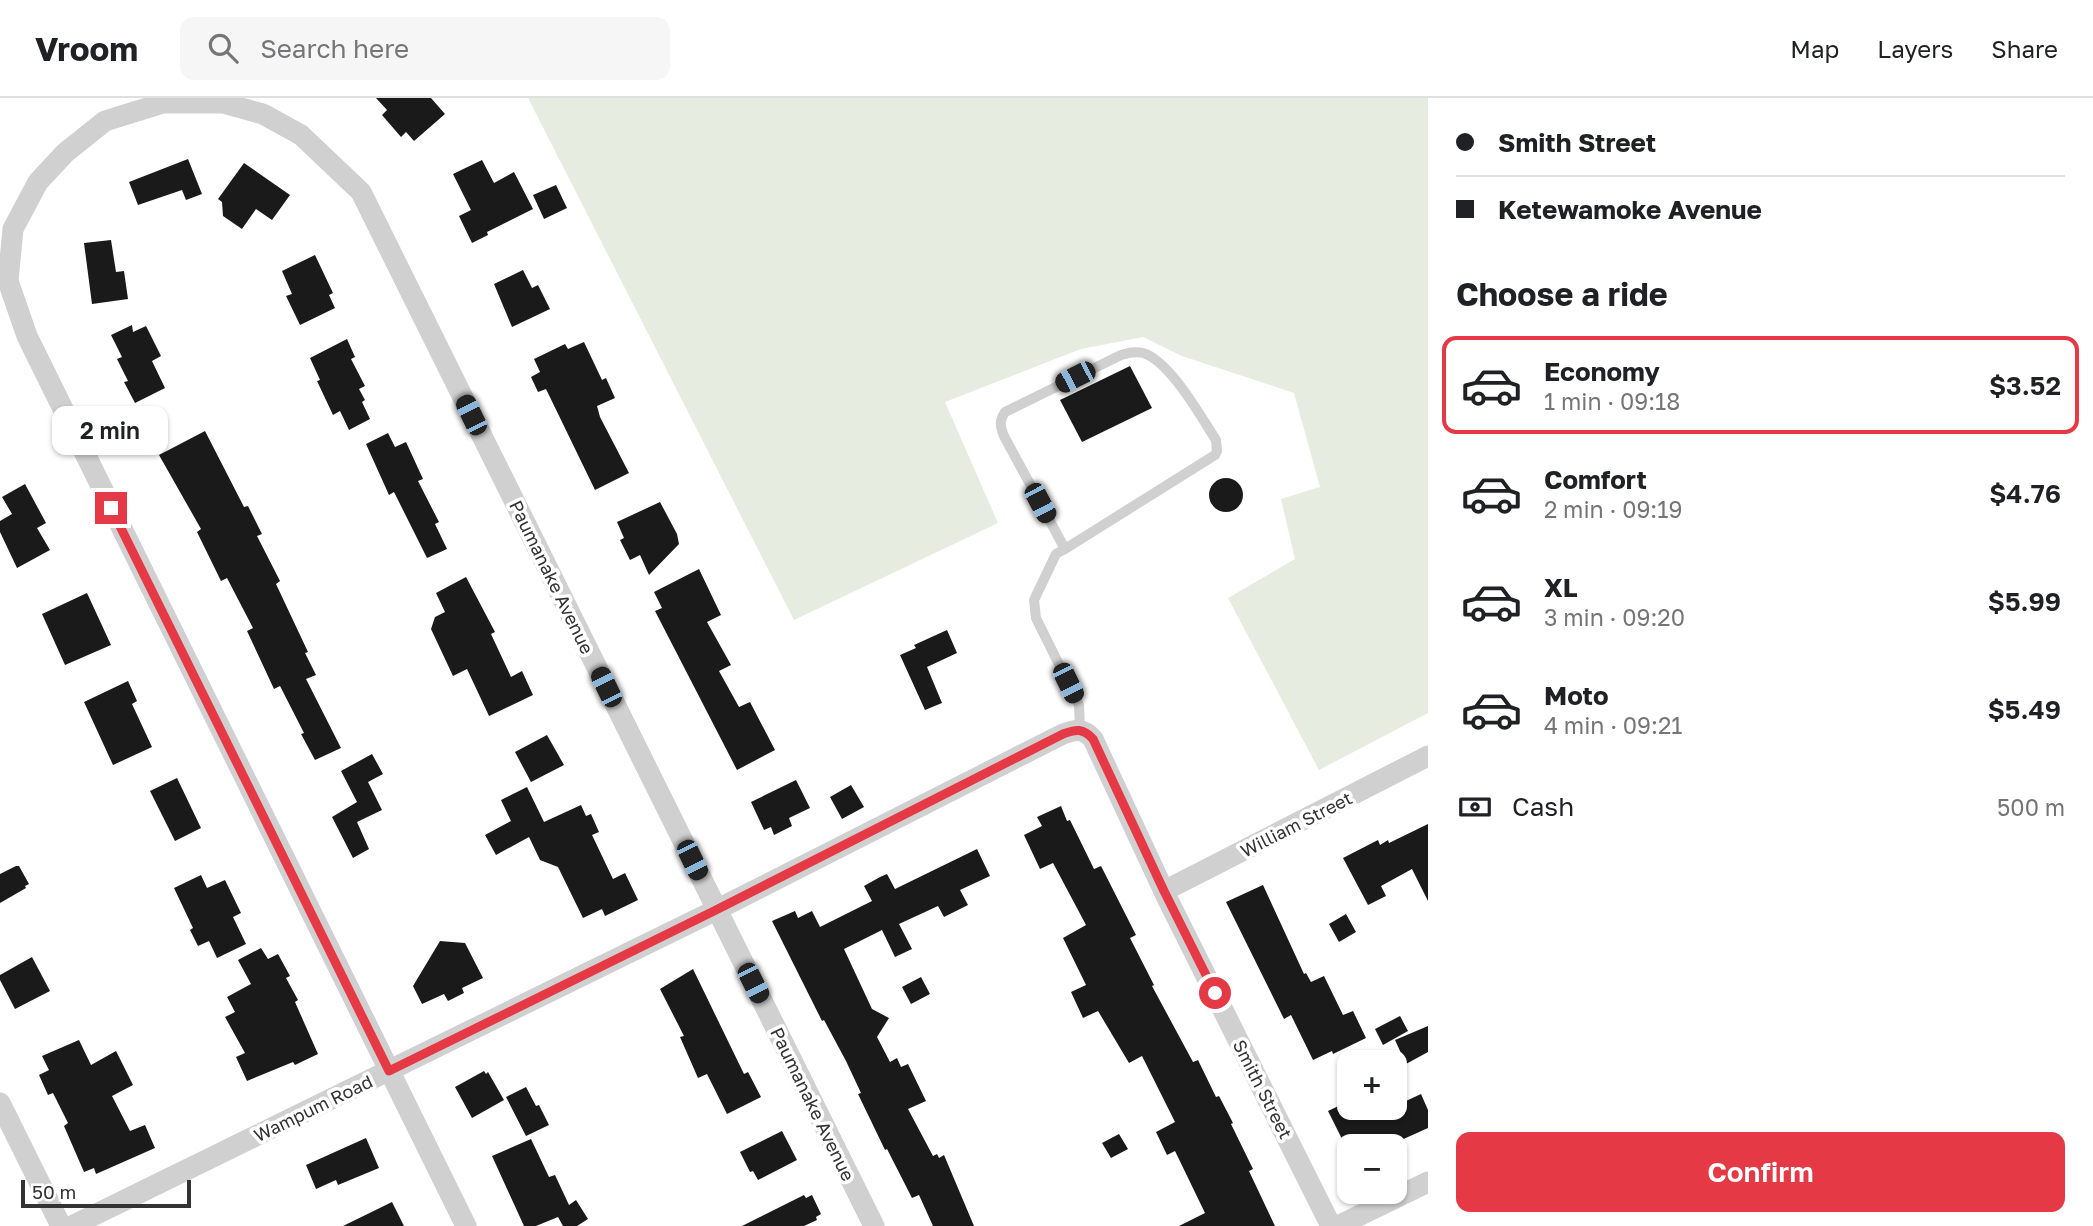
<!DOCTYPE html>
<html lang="en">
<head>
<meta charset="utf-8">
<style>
	body { margin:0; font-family:"Golos Text",sans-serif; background:#f6f6f6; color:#202124; height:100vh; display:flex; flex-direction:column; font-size:26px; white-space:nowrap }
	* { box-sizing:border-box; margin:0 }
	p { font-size:23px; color:#757577 }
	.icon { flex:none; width:38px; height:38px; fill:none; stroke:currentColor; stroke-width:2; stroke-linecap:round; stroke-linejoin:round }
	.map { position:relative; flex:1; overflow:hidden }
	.drawer { display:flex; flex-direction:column; background:#fff; width:665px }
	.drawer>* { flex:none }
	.banner { display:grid; align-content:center; height:154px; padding:0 28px; background:#fff }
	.buttons { position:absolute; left:1337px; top:952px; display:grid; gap:14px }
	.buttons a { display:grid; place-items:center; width:70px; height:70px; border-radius:14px; background:#fff; box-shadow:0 2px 5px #0004; font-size:35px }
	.scale { position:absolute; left:21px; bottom:18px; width:170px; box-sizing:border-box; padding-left:7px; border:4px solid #333; border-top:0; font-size:19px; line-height:24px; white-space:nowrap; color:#333; -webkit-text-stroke:5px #fff; paint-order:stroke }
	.end { position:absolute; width:32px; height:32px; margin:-16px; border:9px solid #e63946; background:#fff; box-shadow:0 0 0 4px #fff }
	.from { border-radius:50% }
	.bubble { position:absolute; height:49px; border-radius:14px; background:#fff; box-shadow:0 2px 5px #0004; font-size:23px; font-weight:600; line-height:49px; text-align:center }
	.car { position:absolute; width:21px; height:42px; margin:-21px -10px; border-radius:9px; box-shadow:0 0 5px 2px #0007; background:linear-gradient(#222 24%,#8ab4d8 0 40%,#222 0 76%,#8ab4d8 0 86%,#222 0) }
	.banner b { display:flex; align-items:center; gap:24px; height:66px; font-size:26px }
	.banner b+b { border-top:2px solid #e0e0e0 }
	.banner i { width:18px; height:18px; background:#202124 }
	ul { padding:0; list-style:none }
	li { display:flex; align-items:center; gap:21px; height:98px; margin:0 14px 10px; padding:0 14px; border:4px solid transparent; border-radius:14px }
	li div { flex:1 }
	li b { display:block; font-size:26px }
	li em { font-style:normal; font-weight:600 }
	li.current { border-color:#e63946 }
	li>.icon { width:63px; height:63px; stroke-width:1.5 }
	h2 { padding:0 28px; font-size:32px; line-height:84px }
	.pay { display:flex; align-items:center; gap:18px; height:77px; padding:0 28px; font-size:26px }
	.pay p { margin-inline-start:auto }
	.primary-button { display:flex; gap:14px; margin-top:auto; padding:14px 28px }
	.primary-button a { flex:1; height:80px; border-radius:14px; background:#e63946; color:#fff; font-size:28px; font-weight:600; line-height:80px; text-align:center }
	header { display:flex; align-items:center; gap:42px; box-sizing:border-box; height:98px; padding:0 35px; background:#fff; border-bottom:2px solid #e0e0e0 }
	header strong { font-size:33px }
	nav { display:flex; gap:38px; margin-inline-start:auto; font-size:24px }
	.search { width:490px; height:63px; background:#f6f6f6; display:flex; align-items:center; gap:18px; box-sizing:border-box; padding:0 24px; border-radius:14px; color:#757577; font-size:26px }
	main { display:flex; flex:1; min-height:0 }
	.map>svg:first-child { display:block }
	.green { fill:#e6ecdf }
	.building { fill:#1a1a1a }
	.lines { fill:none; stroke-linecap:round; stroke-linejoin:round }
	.lane { stroke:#d0d0d0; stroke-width:10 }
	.street { stroke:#d0d0d0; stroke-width:21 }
	.route { stroke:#e63946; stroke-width:9 }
	.labels { text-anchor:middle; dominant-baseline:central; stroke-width:7; stroke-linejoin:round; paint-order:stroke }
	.street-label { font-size:18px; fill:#333; stroke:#fff }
</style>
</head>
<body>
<header>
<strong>Vroom</strong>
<div class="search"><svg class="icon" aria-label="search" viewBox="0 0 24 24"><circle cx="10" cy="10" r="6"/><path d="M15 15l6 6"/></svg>Search here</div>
<nav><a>Map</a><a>Layers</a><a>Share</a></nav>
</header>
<main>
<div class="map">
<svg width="1428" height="1128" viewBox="0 0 1428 1128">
	<rect width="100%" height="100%" fill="#fff"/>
	<path class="green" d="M528 0H1428V615L1319 672 1228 500 1295 461 1281 401 1320 389 1294 295 1182 258 1143 239 1081 251 945 304 998 425 794 522Z"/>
	<g class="building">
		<path d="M376 0H431L445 16 414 43 406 34 401 39 382 17 387 12Z"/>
		<path d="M188 61 202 96 186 102 182 92 138 107 129 84Z"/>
		<path d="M482 62 494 85 514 74 533 111 487 134 488 137 472 145 459 118 471 112 453 76Z"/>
		<path d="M244 65 290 97 272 122 256 111 242 131 223 118 222 104 218 101Z"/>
		<path d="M556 87 567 110 544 121 533 97Z"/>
		<path d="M111 142 116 174 124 173 128 201 92 206 84 145Z"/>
		<path d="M315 157 333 195 329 197 335 210 300 227 286 198 292 196 282 173Z"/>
		<path d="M523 172 532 190 538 187 550 211 512 229 494 186Z"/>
		<path d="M132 227 133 234 146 228 161 258 152 263 165 290 135 305 124 284 128 283 117 261 122 259 111 237Z"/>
		<path d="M347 241 355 259 351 261 365 288 359 291 365 302 362 304 370 321 349 332 340 313 333 317 317 283 320 282 310 260Z"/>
		<path d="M584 244 602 282 606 280 615 300 597 308 600 319 629 375 595 392 546 291 538 294 531 279 540 274 534 261 565 246 568 251Z"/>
		<path d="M1130 268 1152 310 1082 344 1060 302Z"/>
		<path d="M205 333 244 409 248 408 262 436 257 438 280 483 276 486 308 554 305 555 316 577 306 581 341 650 315 662 301 636 304 635 280 588 274 591 247 533 253 530 227 480 221 483 197 434 201 431 159 357Z"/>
		<path d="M388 335 395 349 406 344 423 381 418 383 439 424 435 426 447 451 427 460 394 394 389 397 366 346Z"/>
		<circle cx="1226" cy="397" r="17"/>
		<path d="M25 386 46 425 37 430 50 452 17 470 0 434V423L12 416 2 399Z"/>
		<path d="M660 404 677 436 679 446 649 477 640 457 630 462 620 442 624 440 617 424Z"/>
		<path d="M699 471 721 517 707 524 731 567 719 573 739 609 750 604 775 652 737 672 655 513 662 510 654 494Z"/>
		<path d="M466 479 495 534 491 536 511 579 522 573 533 597 489 618 467 571 453 578 431 531 435 519 445 514 436 495Z"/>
		<path d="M87 495 111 547 65 567 42 516Z"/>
		<path d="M947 532 957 555 927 569 942 605 925 612 900 557 916 550 914 547Z"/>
		<path d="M128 583 137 603 132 606 152 649 113 667 84 604Z"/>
		<path d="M547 637 564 667 531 684 515 654Z"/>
		<path d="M372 656 383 676 368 684 382 712 357 724 369 751 353 760 332 719 357 704 341 673Z"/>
		<path d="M177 680 201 730 175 743 150 693Z"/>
		<path d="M796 682 810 710 789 720 792 728 774 737 771 729 764 732 751 704Z"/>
		<path d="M851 687 864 709 842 721 830 699Z"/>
		<path d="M527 689 544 724 581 707 586 718 591 716 599 734 592 737 613 781 625 775 638 802 605 818 602 811 583 820 558 769 540 762 529 739 496 757 485 737 511 723 501 702Z"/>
		<path d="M1061 708 1067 723 1070 722 1094 771 1101 768 1136 837 1130 840 1154 887 1152 888 1193 964 1198 962 1216 999 1219 998 1233 1025 1231 1026 1253 1071 1249 1073 1275 1128H1179L1205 1115 1175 1053 1167 1057 1156 1034 1175 1024 1142 958 1129 965 1098 913 1083 920 1071 894 1086 887 1063 840 1086 827 1053 765 1040 771 1024 737 1042 728 1037 719Z"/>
		<path d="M1428 726V803L1412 771 1381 788 1386 798 1368 807 1343 760 1378 742 1380 747 1388 742 1389 745Z"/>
		<path d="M977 751 990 778 960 792 968 807 944 819 938 808 899 826 912 851 895 859 882 832 844 851 872 911 889 920 877 939 890 964 897 960 901 969 908 966 926 1003 908 1011 933 1058 937 1056 939 1060 944 1057 974 1128H933L919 1097 912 1100 887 1051 885 1052 858 996 861 995 846 963 824 922 822 923 772 823 795 813 798 820 812 813 820 829 872 803 864 788 880 779 887 776 895 791Z"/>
		<path d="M16 768H19L29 786 25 788 26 790 0 805V776Z"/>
		<path d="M201 777 207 790 225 782 241 815 233 819 246 846 217 860 209 843 198 848 190 832 193 830 174 790Z"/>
		<path d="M1263 787 1304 876 1306 875 1311 884 1324 878 1343 917 1353 913 1366 940 1333 956 1332 953 1313 962 1291 917 1284 921 1226 804Z"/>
		<path d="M1346 816 1356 834 1339 844 1329 826Z"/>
		<path d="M440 843 465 845 483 880 462 890 464 895 448 903 444 896 422 906 413 888Z"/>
		<path d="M261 850 268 861 278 856 290 878 286 880 298 902 295 904 318 956 295 967 293 964 247 983 236 959 245 955 225 919 235 914 227 899 251 886 238 862Z"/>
		<path d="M32 859 50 893 15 911 0 882V877Z"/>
		<path d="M693 871 744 976 748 974 761 999 727 1016 707 976 698 980 680 939 684 938 660 891Z"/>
		<path d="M921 879 930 896 911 906 902 889Z"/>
		<path d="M1400 918 1408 933 1383 947 1375 931Z"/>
		<path d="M1428 928V954L1406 966 1395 942Z"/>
		<path d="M79 942 91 967 116 953 133 987 112 998 130 1033 145 1027 155 1050 96 1076 94 1070 84 1074 64 1028 68 1025 53 995 48 997 39 977 49 972 42 958Z"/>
		<path d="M484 973 486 976 488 974 504 1002 472 1020 455 989Z"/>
		<path d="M526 989 536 1008 539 1007 549 1027 526 1038 506 999Z"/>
		<path d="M1421 996 1428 1012V1030L1388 1048H1349V1055L1328 1013 1349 1003V1022L1362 1015 1365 1022Z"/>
		<path d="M782 1033 797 1062 758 1082 753 1073 750 1074 740 1054Z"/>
		<path d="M1119 1036 1128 1051 1111 1060 1102 1045Z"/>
		<path d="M366 1040 379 1070 338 1087 336 1082 316 1091 306 1067Z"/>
		<path d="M531 1041 549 1079 555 1077 569 1107 576 1102 588 1121 577 1128H563L558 1119 536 1128H524L492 1058Z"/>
		<path d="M804 1097 806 1100 812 1097 821 1116 816 1119 817 1122 804 1128H742Z"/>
		<path d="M392 1104 404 1128H343Z"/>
	</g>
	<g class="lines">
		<path class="lane" d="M1065 451 1004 338C1000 328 999 323 1005 314L1121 257C1128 255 1135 253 1143 255 1170 263 1201 319 1216 342L1217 353 1215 357 1065 451 1056 456 1034 502 1036 520 1079 607 1080 631"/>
		<g class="street">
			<path d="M1164 793 1428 658"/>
			<path d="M0 1005 61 1128"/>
			<path d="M72 1128 716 812 1063 636C1076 631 1083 630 1093 641L1168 802 1331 1128"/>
			<path d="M466 1128 27 238 8 183 13 131 38 84 65 55 105 23 163 5H223L263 16 301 37 361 94 874 1128"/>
			<path d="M1338 1128 1428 1084"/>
		</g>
	</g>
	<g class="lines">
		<path class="route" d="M111 410 389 973 716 812 1063 636C1076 631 1083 630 1093 641L1164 793 1215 895"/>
	</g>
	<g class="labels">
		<g class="street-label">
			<text transform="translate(552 479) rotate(64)">Paumanake Avenue</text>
			<text transform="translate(1296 726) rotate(-27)">William Street</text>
			<text transform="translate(1263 991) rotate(63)">Smith Street</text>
			<text transform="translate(813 1006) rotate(64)">Paumanake Avenue</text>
			<text transform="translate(313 1010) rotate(-26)">Wampum Road</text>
		</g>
	</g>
</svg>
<div class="buttons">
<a>+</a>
<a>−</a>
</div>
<div class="scale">50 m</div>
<i class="end from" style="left:1215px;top:895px"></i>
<i class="end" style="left:111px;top:410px"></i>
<div class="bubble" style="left:52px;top:308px;width:116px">2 min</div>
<i class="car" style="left:1075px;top:279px;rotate:243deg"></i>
<i class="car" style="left:471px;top:317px;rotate:334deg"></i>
<i class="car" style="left:1040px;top:405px;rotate:152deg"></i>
<i class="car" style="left:1068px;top:585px;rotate:154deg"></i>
<i class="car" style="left:606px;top:589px;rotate:334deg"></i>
<i class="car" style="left:692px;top:762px;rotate:154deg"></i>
<i class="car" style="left:753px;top:885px;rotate:153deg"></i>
</div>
<section class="drawer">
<div class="banner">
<b><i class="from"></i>Smith Street</b>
<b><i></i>Ketewamoke Avenue</b>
</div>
<h2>Choose a ride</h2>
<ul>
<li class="current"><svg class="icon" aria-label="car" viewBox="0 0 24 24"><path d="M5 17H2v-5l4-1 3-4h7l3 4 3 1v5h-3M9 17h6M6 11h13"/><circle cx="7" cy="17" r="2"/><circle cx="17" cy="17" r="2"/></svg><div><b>Economy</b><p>1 min · 09:18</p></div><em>$3.52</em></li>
<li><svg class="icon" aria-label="car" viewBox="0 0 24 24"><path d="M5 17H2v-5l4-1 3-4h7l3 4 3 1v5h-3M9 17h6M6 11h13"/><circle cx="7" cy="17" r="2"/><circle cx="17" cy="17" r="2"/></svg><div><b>Comfort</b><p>2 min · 09:19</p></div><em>$4.76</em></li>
<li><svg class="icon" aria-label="car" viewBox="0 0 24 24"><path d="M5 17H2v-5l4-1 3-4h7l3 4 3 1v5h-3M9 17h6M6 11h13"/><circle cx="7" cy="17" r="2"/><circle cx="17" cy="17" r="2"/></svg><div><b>XL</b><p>3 min · 09:20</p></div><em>$5.99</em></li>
<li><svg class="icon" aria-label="car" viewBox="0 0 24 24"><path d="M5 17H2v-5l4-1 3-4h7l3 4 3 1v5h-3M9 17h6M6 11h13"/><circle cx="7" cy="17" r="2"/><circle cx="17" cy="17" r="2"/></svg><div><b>Moto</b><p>4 min · 09:21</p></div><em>$5.49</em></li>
</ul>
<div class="pay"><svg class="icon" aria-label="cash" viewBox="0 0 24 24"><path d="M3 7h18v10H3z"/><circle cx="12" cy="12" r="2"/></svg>Cash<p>500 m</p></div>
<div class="primary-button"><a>Confirm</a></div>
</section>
</main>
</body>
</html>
